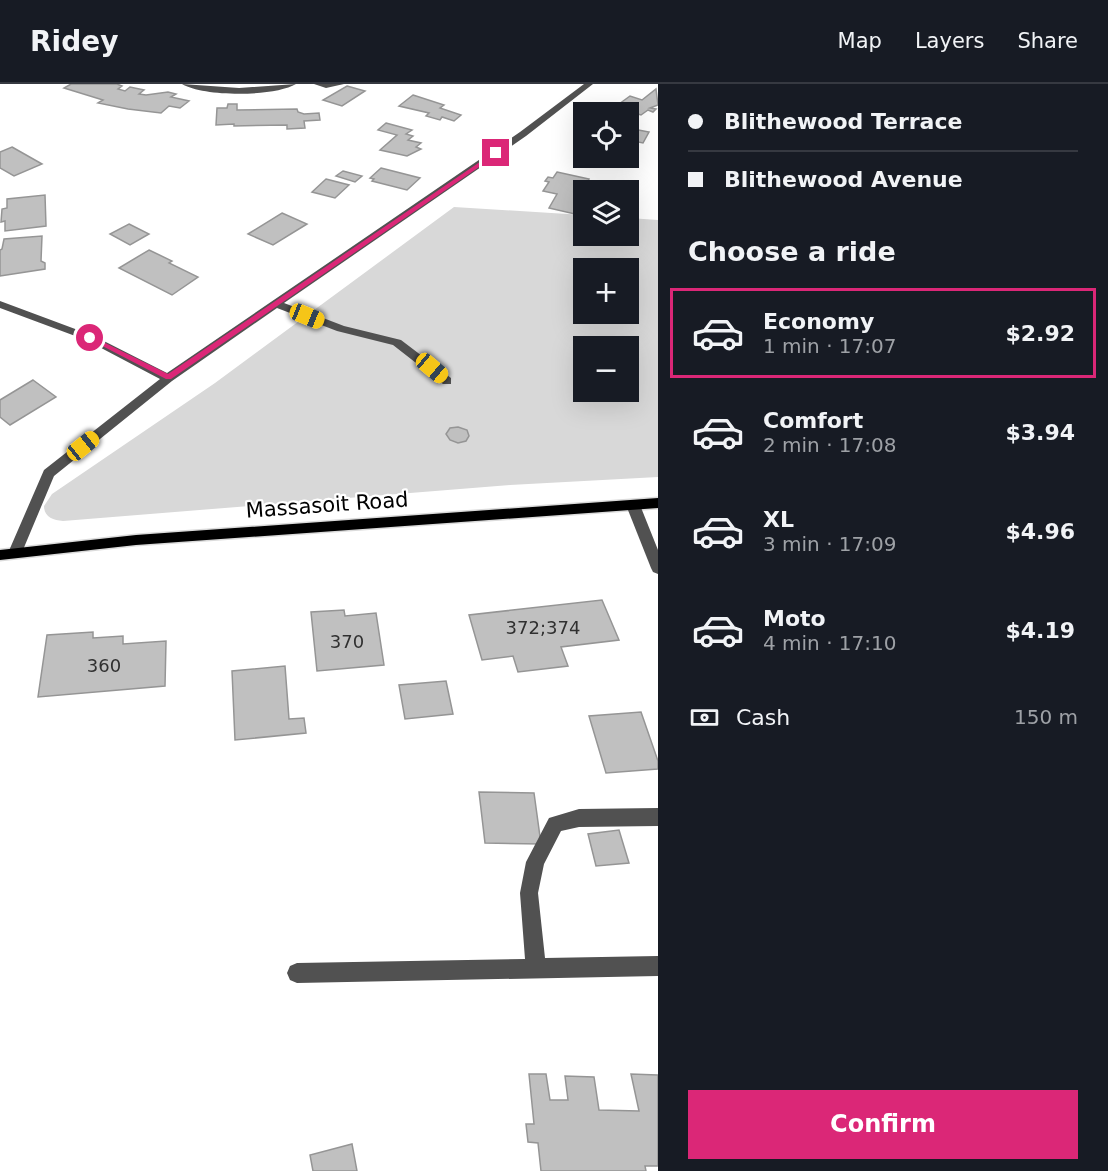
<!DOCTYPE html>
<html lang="en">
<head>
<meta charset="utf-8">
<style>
	body { margin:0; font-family:"DejaVu Sans",sans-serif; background:#20242c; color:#f1f3f6; height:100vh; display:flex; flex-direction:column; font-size:22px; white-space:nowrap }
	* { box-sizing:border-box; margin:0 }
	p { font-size:20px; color:#9ea1a6 }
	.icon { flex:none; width:33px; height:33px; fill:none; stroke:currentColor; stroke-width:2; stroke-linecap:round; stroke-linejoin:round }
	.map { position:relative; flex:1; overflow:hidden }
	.details { display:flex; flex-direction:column; background:#171b24; width:450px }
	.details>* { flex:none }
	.guide { display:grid; align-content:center; height:132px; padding:0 30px; background:#171b24 }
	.buttons { position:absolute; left:573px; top:18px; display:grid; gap:12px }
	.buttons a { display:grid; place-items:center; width:66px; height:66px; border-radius:0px; background:#171b24; box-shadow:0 6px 24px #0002; font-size:30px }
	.end { position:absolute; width:27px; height:27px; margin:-14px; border:8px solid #db2777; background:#fff; box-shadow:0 0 0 3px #fff }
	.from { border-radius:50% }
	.car { position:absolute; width:18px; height:36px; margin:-18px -9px; border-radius:8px; box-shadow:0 0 4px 2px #0007; background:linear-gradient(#f5c518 24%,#345 0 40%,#f5c518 0 76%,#345 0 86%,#f5c518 0) }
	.guide b { display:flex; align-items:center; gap:21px; height:57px; font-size:22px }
	.guide b+b { border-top:2px solid #363941 }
	.guide i { width:15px; height:15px; background:#f1f3f6 }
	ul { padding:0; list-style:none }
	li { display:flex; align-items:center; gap:18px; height:90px; margin:0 12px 9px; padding:0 18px; border:3px solid transparent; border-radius:0px }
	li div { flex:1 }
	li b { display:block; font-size:22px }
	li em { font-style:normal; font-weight:700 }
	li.active { border-color:#db2777 }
	li>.icon { width:54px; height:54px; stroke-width:1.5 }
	h2 { padding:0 30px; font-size:27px; line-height:72px }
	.pay { display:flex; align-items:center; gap:15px; height:66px; padding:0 30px; font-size:22px }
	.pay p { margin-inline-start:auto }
	.button { display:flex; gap:12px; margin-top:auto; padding:12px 30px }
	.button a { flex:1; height:69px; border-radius:0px; background:#db2777; color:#fff; font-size:24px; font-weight:700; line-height:69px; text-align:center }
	header { display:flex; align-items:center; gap:36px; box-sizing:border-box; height:84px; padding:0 30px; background:#171b24; border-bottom:2px solid #363941 }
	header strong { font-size:28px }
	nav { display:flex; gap:33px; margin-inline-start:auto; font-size:21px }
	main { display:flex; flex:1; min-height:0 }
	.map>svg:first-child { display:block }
	.green { fill:#d8d8d8; fill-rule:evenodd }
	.building { fill:#c0c0c0; stroke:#959595; stroke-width:1.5 }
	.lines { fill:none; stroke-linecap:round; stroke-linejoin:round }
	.major-casing { stroke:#dbdbdb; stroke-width:3 }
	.minor { fill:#515151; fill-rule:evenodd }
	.major { fill:#000; fill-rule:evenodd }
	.route { fill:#db2777 }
	.labels { text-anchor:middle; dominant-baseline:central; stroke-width:4.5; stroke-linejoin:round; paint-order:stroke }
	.number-label { font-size:18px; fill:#303030 }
	.street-label { font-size:21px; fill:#000; stroke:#fff }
</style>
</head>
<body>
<header>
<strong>Ridey</strong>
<nav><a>Map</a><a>Layers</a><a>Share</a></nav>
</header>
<main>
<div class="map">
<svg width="658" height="1087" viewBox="0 0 658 1087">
	<rect width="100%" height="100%" fill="#fff"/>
	<path class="green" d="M454 123 583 131 584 152H628L629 134 658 136V393L510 401 63 437C53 436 44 433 44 422L52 410 215 299ZM584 184H628V230H584ZM584 262H628V308H584Z"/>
	<g class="building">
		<path d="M71 0H117L122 2 118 5 125 7 130 3 144 6 139 10 146 11 168 8 176 10 171 13 189 17 180 24 169 22 161 29 128 25 98 19 103 16 64 4Z"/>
		<path d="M347 2 365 7 342 22 323 16Z"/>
		<path d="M656 5 658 21 650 24 656 25 653 28 648 26 641 31 615 23 630 12 642 16Z"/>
		<path d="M413 11 444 21 440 24 461 31 454 37 442 33 440 36 426 32 429 29 399 22Z"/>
		<path d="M228 20H237V26L297 25 298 28 304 30 319 29 320 36 304 37 305 44 287 45V41L234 42V40L216 41 217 24H227Z"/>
		<path d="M386 39 412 46 406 50 413 52 408 56 421 59 416 63 421 65 407 72 380 66 397 51 378 46Z"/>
		<path d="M628 44 649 48 643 59 628 56Z"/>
		<path d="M12 63 42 80 14 92 0 84V68Z"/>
		<path d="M381 84 420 94 407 106 372 97 374 95 370 94Z"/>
		<path d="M343 87 362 92 355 98 336 92Z"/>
		<path d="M557 88 589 95 585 103 600 106H584V111L579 110 577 113 584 115V123L579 131 549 124 557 110 543 107 549 98 545 97 548 93 553 94Z"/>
		<path d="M326 95 349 101 335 114 312 108Z"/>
		<path d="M45 111 46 142 5 147V137L1 138 2 125 7 124V115Z"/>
		<path d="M282 129 307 140 273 161 248 150Z"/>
		<path d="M129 140 149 150 130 161 110 150Z"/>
		<path d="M42 152 41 177 45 179V185L0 192V166L2 165 4 155Z"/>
		<path d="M149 166 172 177 169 179 198 193 172 211 119 184Z"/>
		<path d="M33 296 56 313 10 341 0 333V316Z"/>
		<path d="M458 343 467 346 469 352 466 357 458 359 450 356 446 350 450 344Z"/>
		<path d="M602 516 619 556 561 563 568 582 518 588 513 572 482 576 469 531Z"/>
		<path d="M344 526 345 532 376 529 384 581 317 587 311 528Z"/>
		<path d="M93 548V554L123 552V560L166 557 165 602 38 613 47 551Z"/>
		<path d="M285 582 289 635 304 634 306 649 235 656 232 587Z"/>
		<path d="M446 597 453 630 405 635 399 601Z"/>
		<path d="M641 628 658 677V685L606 689 589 632Z"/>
		<path d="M479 708 534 709 541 760 485 759Z"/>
		<path d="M619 746 629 779 596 782 588 750Z"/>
		<path d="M529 990H546L550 1016H568L565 992 594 993 599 1026 639 1027 631 990 658 991V1082H645L646 1087H541L538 1059 528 1058 526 1040H534Z"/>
		<path d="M352 1060 357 1087H313L310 1071Z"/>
	</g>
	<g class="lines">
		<defs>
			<path id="major" d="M658 414V424L136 461 0 476V466L136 451Z"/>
		</defs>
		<use href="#major" class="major-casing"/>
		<g class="minor">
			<path d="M182 0 239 4 296 0C274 13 204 13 182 0Z"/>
			<path d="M314 0H344L326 4Z"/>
			<path d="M584 0H593L526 52 284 219 344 242 401 256 451 294V300H443L393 261 337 247 277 224 172 297 54 392 20 473H10L8 469 44 386 160 295 86 256 0 224V217L94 252 167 289 520 48Z"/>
			<path d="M633 416 640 421 658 466V490L653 488 651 484 626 421Z"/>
			<path d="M658 724V742L579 743 561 747 544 780 538 809 545 874 658 872V892L297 899 290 896 287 889 290 882 297 879 525 875 520 809 526 778 549 734 579 725Z"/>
		</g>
		<use href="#major" class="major"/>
	</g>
	<path class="route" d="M496 67 498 70 171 295H166L87 254 93 253 168 290Z"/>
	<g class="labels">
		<g class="number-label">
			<text x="543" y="543">372;374</text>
			<text x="347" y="557">370</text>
			<text x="104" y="581">360</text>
		</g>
		<g class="street-label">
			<text transform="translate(327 421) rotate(-4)">Massasoit Road</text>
		</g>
	</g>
</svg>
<div class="buttons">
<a><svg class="icon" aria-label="locate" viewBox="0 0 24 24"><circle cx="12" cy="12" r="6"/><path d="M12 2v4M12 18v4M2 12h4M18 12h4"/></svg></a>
<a><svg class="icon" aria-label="layers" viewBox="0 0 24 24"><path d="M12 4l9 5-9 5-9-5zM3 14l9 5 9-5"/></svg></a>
<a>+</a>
<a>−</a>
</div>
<i class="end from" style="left:90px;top:254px"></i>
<i class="end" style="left:496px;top:69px"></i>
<i class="car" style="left:307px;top:232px;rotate:112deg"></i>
<i class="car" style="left:432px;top:284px;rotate:130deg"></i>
<i class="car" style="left:83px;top:362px;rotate:51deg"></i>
</div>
<section class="details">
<div class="guide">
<b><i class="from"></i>Blithewood Terrace</b>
<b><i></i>Blithewood Avenue</b>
</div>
<h2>Choose a ride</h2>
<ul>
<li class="active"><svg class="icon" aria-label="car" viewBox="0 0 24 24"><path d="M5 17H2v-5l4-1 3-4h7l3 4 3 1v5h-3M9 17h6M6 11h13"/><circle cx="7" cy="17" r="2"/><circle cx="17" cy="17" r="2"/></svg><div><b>Economy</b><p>1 min · 17:07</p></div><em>$2.92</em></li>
<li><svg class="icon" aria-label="car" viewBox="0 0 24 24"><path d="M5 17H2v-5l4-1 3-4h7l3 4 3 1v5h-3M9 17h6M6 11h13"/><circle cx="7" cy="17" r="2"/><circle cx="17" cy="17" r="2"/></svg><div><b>Comfort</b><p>2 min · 17:08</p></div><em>$3.94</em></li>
<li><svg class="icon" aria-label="car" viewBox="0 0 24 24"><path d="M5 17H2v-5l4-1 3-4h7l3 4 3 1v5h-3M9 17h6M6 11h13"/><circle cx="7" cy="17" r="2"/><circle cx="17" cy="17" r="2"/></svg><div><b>XL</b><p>3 min · 17:09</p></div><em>$4.96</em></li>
<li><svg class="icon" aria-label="car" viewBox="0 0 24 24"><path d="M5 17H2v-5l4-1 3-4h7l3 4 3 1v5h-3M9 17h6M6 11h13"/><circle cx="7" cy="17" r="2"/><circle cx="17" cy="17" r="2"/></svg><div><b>Moto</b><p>4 min · 17:10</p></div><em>$4.19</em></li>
</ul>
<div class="pay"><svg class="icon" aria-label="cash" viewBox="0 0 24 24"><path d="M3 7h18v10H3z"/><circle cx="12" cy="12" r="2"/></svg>Cash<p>150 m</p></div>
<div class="button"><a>Confirm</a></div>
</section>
</main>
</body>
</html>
